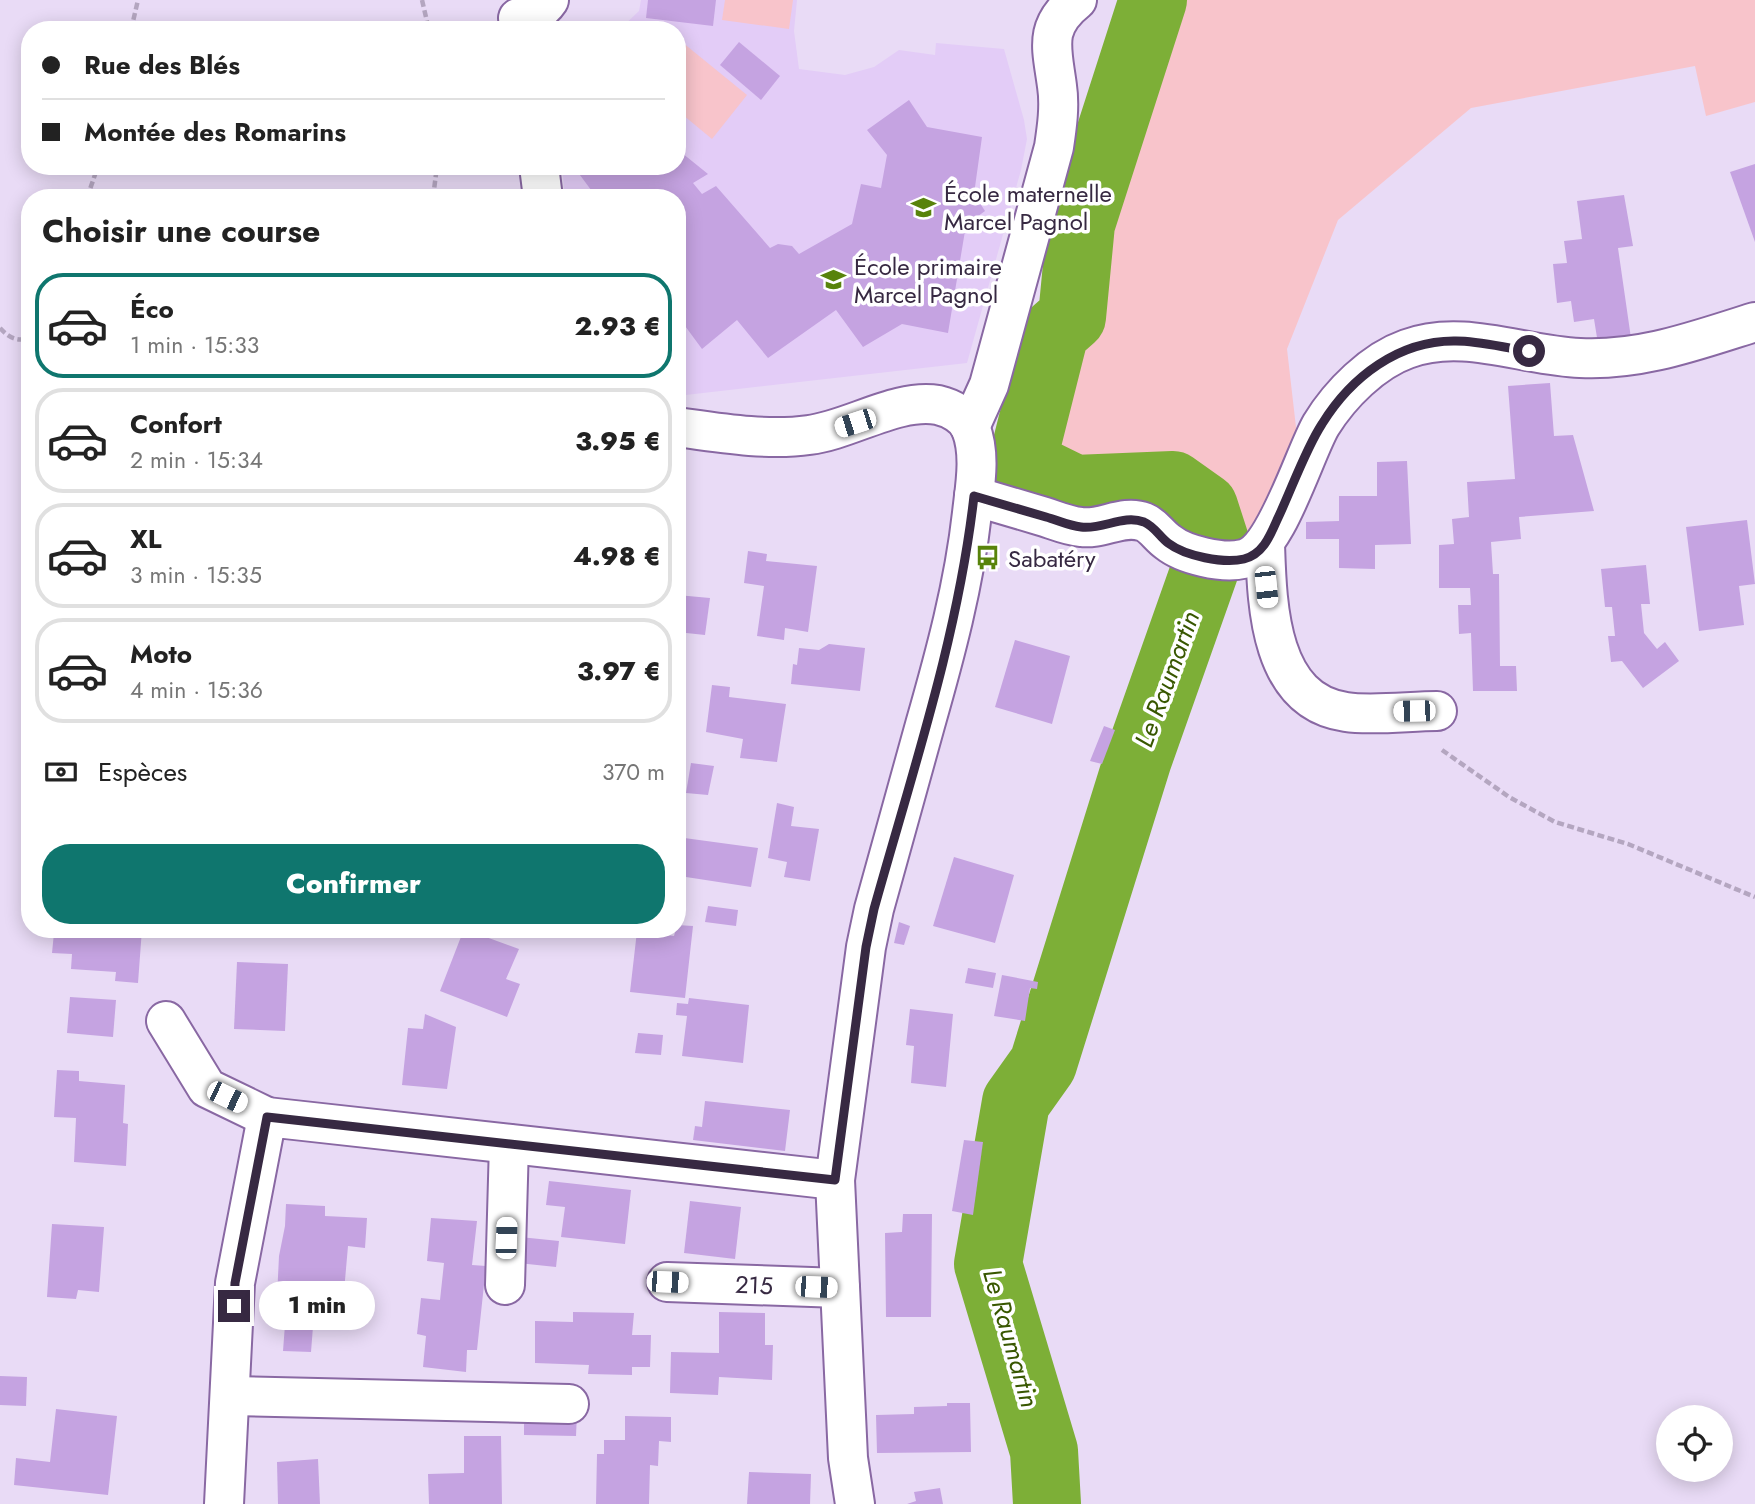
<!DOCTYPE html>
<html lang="fr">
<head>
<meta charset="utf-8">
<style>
	body { margin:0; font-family:Jost,sans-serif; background:#f2f2f2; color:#222; height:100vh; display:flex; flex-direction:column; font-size:26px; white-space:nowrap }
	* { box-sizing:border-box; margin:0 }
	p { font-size:23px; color:#767676 }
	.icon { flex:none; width:38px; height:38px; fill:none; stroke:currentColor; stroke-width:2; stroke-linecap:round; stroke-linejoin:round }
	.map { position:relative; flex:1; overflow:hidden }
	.side { position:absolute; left:21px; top:189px; width:665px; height:749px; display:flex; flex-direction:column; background:#fff; border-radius:28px; box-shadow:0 4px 18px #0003 }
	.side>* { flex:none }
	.banner { position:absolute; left:21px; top:21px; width:665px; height:154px; border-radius:28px; box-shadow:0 4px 18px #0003; display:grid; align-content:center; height:154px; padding:0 21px; background:#fff }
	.fabs { position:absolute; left:1656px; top:1405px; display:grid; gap:14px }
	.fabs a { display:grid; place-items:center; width:77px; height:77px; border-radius:50%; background:#fff; box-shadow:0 4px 18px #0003; font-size:35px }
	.end { position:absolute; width:32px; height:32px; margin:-16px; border:9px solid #372942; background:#fff; box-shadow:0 0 0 4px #fff }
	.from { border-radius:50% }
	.bubble { position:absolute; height:49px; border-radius:24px; background:#fff; box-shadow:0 4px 18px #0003; font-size:23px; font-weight:800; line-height:49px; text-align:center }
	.car { position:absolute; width:21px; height:42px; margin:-21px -10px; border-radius:9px; box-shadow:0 0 5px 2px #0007; background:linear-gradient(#fff 24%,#345 0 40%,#fff 0 76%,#345 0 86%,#fff 0) }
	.banner b { display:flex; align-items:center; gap:24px; height:66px; font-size:26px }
	.banner b+b { border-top:2px solid #e0e0e0 }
	.banner i { width:18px; height:18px; background:#222 }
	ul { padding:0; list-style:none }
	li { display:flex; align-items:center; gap:21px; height:105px; margin:0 14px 10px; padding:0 7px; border:4px solid #e0e0e0; border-radius:28px }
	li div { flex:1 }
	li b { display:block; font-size:26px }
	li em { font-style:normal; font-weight:800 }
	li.active { border-color:#0f766e }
	li>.icon { width:63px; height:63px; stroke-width:1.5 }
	h2 { padding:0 21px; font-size:32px; line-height:84px }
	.pay { display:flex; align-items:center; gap:18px; height:77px; padding:0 21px; font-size:26px }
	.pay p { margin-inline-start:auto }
	.action { display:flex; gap:14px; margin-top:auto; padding:14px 21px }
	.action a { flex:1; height:80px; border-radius:28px; background:#0f766e; color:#fff; font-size:28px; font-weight:800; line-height:80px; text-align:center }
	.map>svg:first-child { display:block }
	.built { fill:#e3ccf7 }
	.green { fill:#f8c4cb }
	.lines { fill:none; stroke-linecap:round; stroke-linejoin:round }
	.river { stroke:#7daf37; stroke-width:68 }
	.building { fill:#c5a3e1 }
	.minor-casing { stroke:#8968a3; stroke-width:42 }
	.path { stroke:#b4a6c0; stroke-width:4.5; stroke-dasharray:7 3.5; stroke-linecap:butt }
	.minor { stroke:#fff; stroke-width:38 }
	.route { stroke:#372942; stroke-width:9 }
	.labels { text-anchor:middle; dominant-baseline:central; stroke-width:7; stroke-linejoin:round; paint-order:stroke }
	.poi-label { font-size:24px; fill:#372942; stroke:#fff; text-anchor:start }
	.street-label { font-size:24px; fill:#372942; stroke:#fff }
	.water-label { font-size:26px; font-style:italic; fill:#385700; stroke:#fff }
</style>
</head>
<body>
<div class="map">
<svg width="1755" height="1504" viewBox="0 0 1755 1504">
	<rect width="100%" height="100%" fill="#e9dbf6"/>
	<path class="built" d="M641 0H797L794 31 799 69 845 75 874 67 899 50 935 55 936 43 1004 49 1024 120 1027 139 1021 170 967 363 677 396V198H565L562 166H677V30H619L639 11Z"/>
	<g class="green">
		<path d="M725 0H793L789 29 722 20Z"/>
		<path d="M1126 0H1755V102L1706 116 1695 66 1471 108 1338 220 1287 349 1297 436 1254 540 1185 529 998 466Z"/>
		<path d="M677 38 747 95 712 139 677 110Z"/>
	</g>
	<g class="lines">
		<path class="river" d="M1047 1504 1044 1451 988 1264 1016 1102 1043 1064 1138 759 1215 541 1204 507 1173 485 1075 489 1022 463 1055 332 1072 317 1081 224 1153 0"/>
	</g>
	<g class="building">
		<path d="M648 0H716L713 26 646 18Z"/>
		<path d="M739 42 780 76 761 100 720 65Z"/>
		<path d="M909 100 927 127 982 137 974 194 985 211 966 225 948 333 902 324 863 347 836 310 768 358 737 320 702 349 677 315V198H597L574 167 677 166V149L708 174 693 183 702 194 716 186 770 248 778 244 792 246 799 254 852 224 861 184 881 188 887 155 867 130Z"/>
		<path d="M1755 164V242L1730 172Z"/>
		<path d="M1624 195 1633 246 1618 248 1632 345 1599 350 1594 319 1574 322 1571 301 1557 303 1553 264 1567 263 1564 241 1582 239 1577 201Z"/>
		<path d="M1550 383 1554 436 1573 435 1594 511 1519 517 1521 539 1491 542 1493 574H1499L1500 666H1516L1517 691H1473L1471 633 1459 634 1458 605H1471L1470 588H1439V545L1454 544 1452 519 1469 517 1467 482 1515 479 1508 386Z"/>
		<path d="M1407 461 1411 544 1375 545V569L1339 568V539H1306V522L1339 521V496H1377V462Z"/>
		<path d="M1747 520 1755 584 1739 586 1744 625 1699 631 1686 527Z"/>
		<path d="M748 551 767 554 766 561 817 566 808 632 785 628 784 640 757 636 764 586 744 583Z"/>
		<path d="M1646 565 1650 604H1641L1644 633 1657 649 1665 642 1679 661 1643 688 1622 661 1611 662 1608 636H1615L1612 607H1605L1601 569Z"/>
		<path d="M677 595 710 598 705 635 677 632Z"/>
		<path d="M1015 640 1070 656 1052 724 995 707Z"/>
		<path d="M829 644 865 648 860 691 791 684 793 664 797 665 799 648 819 650Z"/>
		<path d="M712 685 730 687 729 697 786 704 777 762 740 758 743 739 706 732Z"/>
		<path d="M1104 726 1115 730 1102 764 1090 761Z"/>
		<path d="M691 763 714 766 708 795 686 793Z"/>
		<path d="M777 803 794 807 791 826 819 829 810 881 784 877 787 862 768 858Z"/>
		<path d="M677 837 758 848 751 887 686 877 681 901 677 900Z"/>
		<path d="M954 857 1014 875 995 943 933 926Z"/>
		<path d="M708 906 738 910 736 926 705 922Z"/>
		<path d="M899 922 910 926 904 945 894 943Z"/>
		<path d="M677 925 693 926 685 998 630 992 637 931 674 936Z"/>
		<path d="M75 929H142L138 983 115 981 116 972 71 969 72 954 52 953 54 933 74 935Z"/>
		<path d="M464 929 519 949 506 979 520 984 507 1017 440 991Z"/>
		<path d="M237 962 288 964 285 1031 234 1029Z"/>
		<path d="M968 968 996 973 993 988 965 983Z"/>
		<path d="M1002 975 1038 982 1037 989 1030 988 1025 1021 994 1016Z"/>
		<path d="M70 997 116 1000 113 1037 67 1033Z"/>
		<path d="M689 998 749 1005 743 1063 682 1056 687 1016 676 1015 677 1003 688 1004Z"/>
		<path d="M910 1009 953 1014 946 1087 911 1083 914 1046 906 1045Z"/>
		<path d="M425 1014 456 1027 447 1089 402 1085 408 1028 423 1029Z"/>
		<path d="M638 1033 663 1035 661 1055 635 1053Z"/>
		<path d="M57 1070 79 1071V1081L125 1085 123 1123 128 1124 126 1166 74 1162 76 1118 54 1117Z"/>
		<path d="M705 1101 790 1110 785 1151 693 1140 695 1126 702 1127Z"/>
		<path d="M964 1140 983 1142 973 1215 952 1211Z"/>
		<path d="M549 1181 631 1190 625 1244 561 1237 565 1207 546 1205Z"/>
		<path d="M690 1201 741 1207 735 1259 684 1253Z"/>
		<path d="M286 1204 325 1206V1216L367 1218 365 1248 348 1246 343 1303 315 1301 311 1352 283 1351 287 1298 277 1297 279 1256 285 1226Z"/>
		<path d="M903 1214H932L931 1317H886L885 1233 902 1232Z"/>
		<path d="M431 1218 477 1221 472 1265 486 1266 477 1350H467L466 1372 423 1367 426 1336 417 1334 421 1298 440 1300 444 1263 427 1261Z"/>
		<path d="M52 1224 104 1227 99 1292 78 1290 76 1299 47 1297Z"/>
		<path d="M520 1237 559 1241 556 1267 518 1263Z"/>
		<path d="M573 1312 634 1313 632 1335H651L650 1367H632V1375L588 1374 589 1365 535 1363V1321L573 1322Z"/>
		<path d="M719 1312 765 1313V1345H773L772 1380 719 1377 718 1395 670 1393 671 1352 719 1353Z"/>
		<path d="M0 1376 27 1377 26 1406 0 1405Z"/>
		<path d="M947 1403H970L971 1452 877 1453 876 1415 914 1414V1407L947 1406Z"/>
		<path d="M56 1409 117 1416 108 1495 14 1485 16 1458 50 1462Z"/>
		<path d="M524 1412 577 1413 576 1436 524 1435Z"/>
		<path d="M625 1416 671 1417V1442L659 1441 658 1466 650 1465 649 1504H596L597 1454H604V1440H625Z"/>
		<path d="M464 1436H501L502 1504H429L428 1474 464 1473Z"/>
		<path d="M318 1459 320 1504H278L277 1462Z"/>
		<path d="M749 1472 811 1474 810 1504H747Z"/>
		<path d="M940 1488 943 1504H907L916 1501 914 1492Z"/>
	</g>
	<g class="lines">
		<defs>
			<g id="minor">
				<path d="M518 18C531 15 541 12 549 0"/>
				<path d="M539 166 543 198"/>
				<path d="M677 427C720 433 767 441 809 435 850 430 897 398 938 405 951 408 966 416 971 429 981 455 975 486 972 513 964 585 945 655 925 725 908 787 891 848 874 909L866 947 835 1180 848 1458 855 1504"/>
				<path d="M970 427 989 385 1054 147C1057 127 1060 106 1057 86 1052 48 1043 27 1077 0"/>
				<path d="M974 496C998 503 1022 510 1045 517 1057 521 1069 526 1081 527 1102 530 1123 514 1144 522 1154 526 1159 536 1168 542 1184 555 1223 564 1243 559 1276 552 1304 454 1321 425 1340 394 1373 361 1407 349 1463 328 1523 356 1580 358 1642 361 1697 340 1755 322"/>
				<path d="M1265 544C1267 605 1269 701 1346 712 1371 716 1411 711 1437 711"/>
				<path d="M166 1021 207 1088 267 1117"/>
				<path d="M667 1282 840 1288"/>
				<path d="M505 1285 509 1144"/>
				<path d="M231 1396 569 1404"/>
				<path d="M224 1504 235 1283 267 1117 835 1180"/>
			</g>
		</defs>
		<use href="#minor" class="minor-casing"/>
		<g class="path">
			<path d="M422 0 429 30"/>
			<path d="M131 30 138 0"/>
			<path d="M87 198 98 166"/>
			<path d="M433 198 437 166"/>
			<path d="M0 328C8 337 18 343 30 337"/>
			<path d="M1442 750 1509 797 1555 822 1628 844 1755 897"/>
		</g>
		<use href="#minor" class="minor"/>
	</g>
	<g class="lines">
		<path class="route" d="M234 1306 235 1283 267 1117 835 1180 866 947 874 909C912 773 958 637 974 496 998 503 1022 510 1046 517 1057 520 1069 526 1081 527 1103 530 1123 514 1144 522 1155 527 1159 536 1168 543 1185 556 1224 564 1244 559 1263 554 1270 536 1277 520 1291 491 1305 450 1322 424 1351 377 1399 340 1456 341 1480 341 1505 348 1529 351"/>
	</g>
	<defs>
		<symbol id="school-bare" viewBox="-9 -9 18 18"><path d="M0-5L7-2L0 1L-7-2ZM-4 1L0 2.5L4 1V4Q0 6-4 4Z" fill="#58830b" stroke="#fff" stroke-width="2.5" paint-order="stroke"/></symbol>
		<symbol id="bus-bare" viewBox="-9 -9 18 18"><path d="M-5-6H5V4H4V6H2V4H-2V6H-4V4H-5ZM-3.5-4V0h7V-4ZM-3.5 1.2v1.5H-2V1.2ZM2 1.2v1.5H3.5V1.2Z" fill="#58830b" stroke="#fff" stroke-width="2.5" paint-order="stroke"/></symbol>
	</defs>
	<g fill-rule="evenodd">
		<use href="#school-bare" x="906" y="190" width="35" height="35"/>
		<use href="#school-bare" x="816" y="262" width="35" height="35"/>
		<use href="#bus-bare" x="970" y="540" width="35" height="35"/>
	</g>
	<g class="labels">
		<g class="poi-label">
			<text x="944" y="193">École maternelle<tspan x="944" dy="28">Marcel Pagnol</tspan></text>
			<text x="854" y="266">École primaire<tspan x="854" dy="28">Marcel Pagnol</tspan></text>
			<text x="1008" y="558">Sabatéry</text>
		</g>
		<g class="street-label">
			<text transform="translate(754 1285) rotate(2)">215</text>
		</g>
		<g class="water-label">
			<text transform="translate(1167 679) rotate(-70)">Le Raumartin</text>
			<text transform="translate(1011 1338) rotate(74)">Le Raumartin</text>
		</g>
	</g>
</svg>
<div class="fabs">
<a><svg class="icon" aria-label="locate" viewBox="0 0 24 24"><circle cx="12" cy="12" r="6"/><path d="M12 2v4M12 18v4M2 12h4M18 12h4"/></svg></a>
</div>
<i class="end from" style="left:1529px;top:351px"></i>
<i class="end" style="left:234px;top:1306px"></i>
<div class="bubble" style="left:259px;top:1281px;width:116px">1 min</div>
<i class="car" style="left:855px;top:423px;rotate:252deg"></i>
<i class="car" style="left:1266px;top:587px;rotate:174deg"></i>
<i class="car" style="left:1414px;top:711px;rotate:269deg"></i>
<i class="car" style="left:227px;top:1097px;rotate:116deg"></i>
<i class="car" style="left:506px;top:1238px;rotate:2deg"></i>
<i class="car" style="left:667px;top:1282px;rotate:92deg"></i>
<i class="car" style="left:816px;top:1287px;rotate:92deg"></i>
<div class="banner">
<b><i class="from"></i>Rue des Blés</b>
<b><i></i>Montée des Romarins</b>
</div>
<section class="side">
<h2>Choisir une course</h2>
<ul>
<li class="active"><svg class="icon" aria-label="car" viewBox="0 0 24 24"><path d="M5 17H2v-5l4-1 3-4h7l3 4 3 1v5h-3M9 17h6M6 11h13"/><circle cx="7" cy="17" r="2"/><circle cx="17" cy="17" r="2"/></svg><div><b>Éco</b><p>1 min · 15:33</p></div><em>2.93 €</em></li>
<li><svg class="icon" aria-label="car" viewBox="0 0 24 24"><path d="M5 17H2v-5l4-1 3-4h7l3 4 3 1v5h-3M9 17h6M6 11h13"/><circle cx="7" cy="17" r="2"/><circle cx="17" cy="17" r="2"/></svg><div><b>Confort</b><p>2 min · 15:34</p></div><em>3.95 €</em></li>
<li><svg class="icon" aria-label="car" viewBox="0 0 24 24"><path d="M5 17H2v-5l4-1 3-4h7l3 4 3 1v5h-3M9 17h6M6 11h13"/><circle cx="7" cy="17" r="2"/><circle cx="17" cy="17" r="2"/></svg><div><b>XL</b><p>3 min · 15:35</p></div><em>4.98 €</em></li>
<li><svg class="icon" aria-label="car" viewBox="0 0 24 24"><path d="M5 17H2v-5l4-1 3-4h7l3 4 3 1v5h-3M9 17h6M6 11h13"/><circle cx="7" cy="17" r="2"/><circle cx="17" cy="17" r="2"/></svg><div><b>Moto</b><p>4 min · 15:36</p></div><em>3.97 €</em></li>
</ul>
<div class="pay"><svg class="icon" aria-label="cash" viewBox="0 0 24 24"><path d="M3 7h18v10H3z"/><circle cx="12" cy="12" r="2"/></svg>Espèces<p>370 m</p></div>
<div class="action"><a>Confirmer</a></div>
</section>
</div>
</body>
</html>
